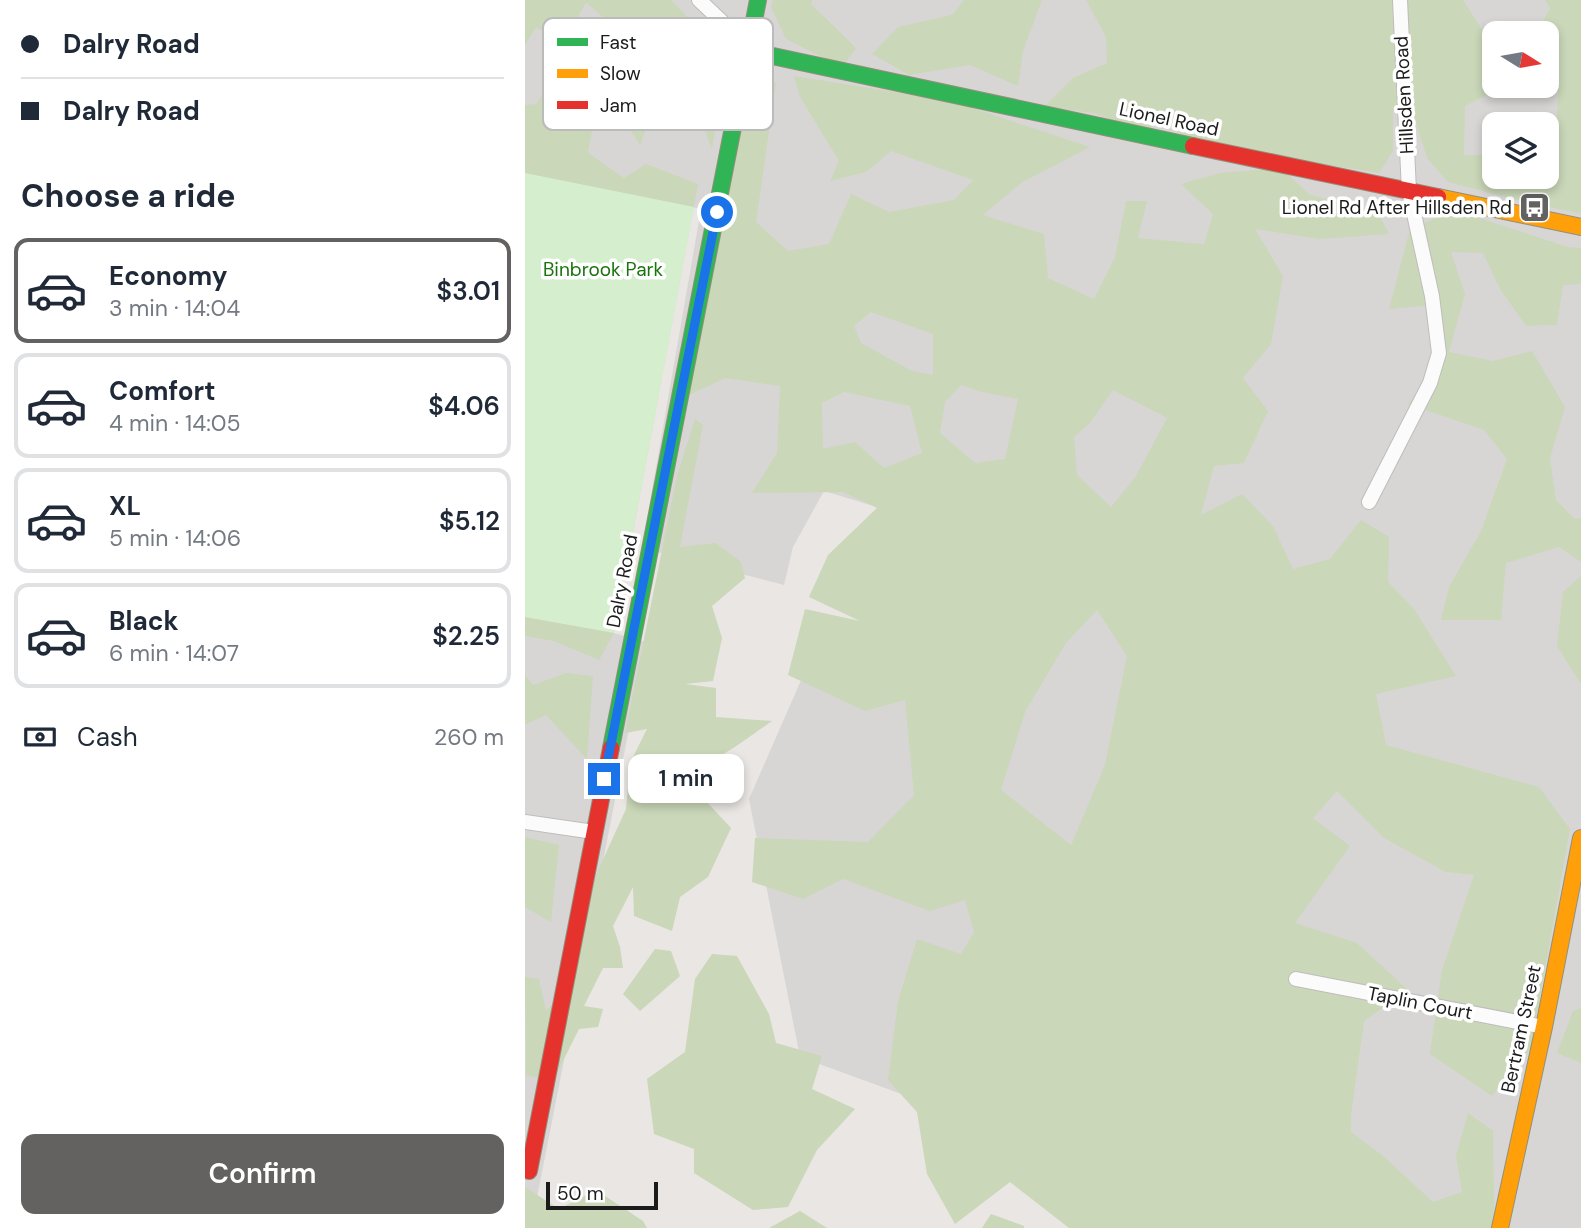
<!DOCTYPE html>
<html lang="en">
<head>
<meta charset="utf-8">
<style>
	body { margin:0; font-family:"DM Sans",sans-serif; background:#f6f6f7; color:#1f2937; height:100vh; display:flex; flex-direction:column; font-size:26px; white-space:nowrap }
	* { box-sizing:border-box; margin:0 }
	p { font-size:23px; color:#747a83 }
	.icon { flex:none; width:38px; height:38px; fill:none; stroke:currentColor; stroke-width:2; stroke-linecap:round; stroke-linejoin:round }
	.map { position:relative; flex:1; overflow:hidden }
	.panel { display:flex; flex-direction:column; background:#fff; width:525px }
	.panel>* { flex:none }
	.top-card { display:grid; align-content:center; height:154px; padding:0 21px; background:#fff }
	.needle { width:46px; rotate:101deg }
	.buttons { position:absolute; left:957px; top:21px; display:grid; gap:14px }
	.buttons a { display:grid; place-items:center; width:77px; height:77px; border-radius:14px; background:#fff; box-shadow:0 4px 10px #0003; font-size:35px }
	.scale { position:absolute; left:21px; bottom:18px; width:112px; box-sizing:border-box; padding-left:7px; border:4px solid #1b1b1b; border-top:0; font-size:19px; line-height:24px; white-space:nowrap; color:#1b1b1b; -webkit-text-stroke:5px #fff; paint-order:stroke }
	.end { position:absolute; width:32px; height:32px; margin:-16px; border:9px solid #1a73e8; background:#fff; box-shadow:0 0 0 4px #fff }
	.from { border-radius:50% }
	.bubble { position:absolute; height:49px; border-radius:14px; background:#fff; box-shadow:0 4px 10px #0003; font-size:23px; font-weight:600; line-height:49px; text-align:center }
	.top-card b { display:flex; align-items:center; gap:24px; height:66px; font-size:26px }
	.top-card b+b { border-top:2px solid #e0e1e3 }
	.top-card i { width:18px; height:18px; background:#1f2937 }
	ul { padding:0; list-style:none }
	li { display:flex; align-items:center; gap:21px; height:105px; margin:0 14px 10px; padding:0 7px; border:4px solid #e0e1e3; border-radius:14px }
	li div { flex:1 }
	li b { display:block; font-size:26px }
	li em { font-style:normal; font-weight:600 }
	li.active { border-color:#636261 }
	li>.icon { width:63px; height:63px; stroke-width:1.5 }
	h2 { padding:0 21px; font-size:32px; line-height:84px }
	.pay { display:flex; align-items:center; gap:18px; height:77px; padding:0 21px; font-size:26px }
	.pay p { margin-inline-start:auto }
	.button { display:flex; gap:14px; margin-top:auto; padding:14px 21px }
	.button a { flex:1; height:80px; border-radius:14px; background:#636261; color:#fff; font-size:28px; font-weight:600; line-height:80px; text-align:center }
	main { display:flex; flex:1; min-height:0 }
	.map>svg:first-child { display:block }
	.residential { fill:#d8d6d5; fill-rule:evenodd }
	.forest { fill:#cad7b8; fill-rule:evenodd }
	.park { fill:#d5efce }
	.lines { fill:none; stroke-linecap:round; stroke-linejoin:round }
	.street-casing { stroke:#bfbdbc; stroke-width:16 }
	.fast-casing { stroke:#928f7c; stroke-width:18 }
	.slow-casing { stroke:#928f7c; stroke-width:18 }
	.jam-casing { stroke:#928f7c; stroke-width:18 }
	.street { stroke:#fcfbfb; stroke-width:14 }
	.fast { stroke:#30b455; stroke-width:16 }
	.slow { stroke:#ff9f0a; stroke-width:16 }
	.jam { stroke:#e5322d; stroke-width:16 }
	.route { stroke:#1a73e8; stroke-width:9 }
	.labels { text-anchor:middle; dominant-baseline:central; stroke-width:7; stroke-linejoin:round; paint-order:stroke }
	.street-label { font-size:19px; fill:#1b1b1b; stroke:#fff }
	.poi-label { font-size:19px; fill:#1b1b1b; stroke:#fff; text-anchor:end }
	.park-label { font-size:19px; fill:#1a740d; stroke:#fff }
	.key { fill:#fff; stroke:#bbb; stroke-width:2 }
	.key-label { font-size:19px; fill:#1b1b1b }
</style>
</head>
<body>
<main>
<section class="panel">
<div class="top-card">
<b><i class="from"></i>Dalry Road</b>
<b><i></i>Dalry Road</b>
</div>
<h2>Choose a ride</h2>
<ul>
<li class="active"><svg class="icon" aria-label="car" viewBox="0 0 24 24"><path d="M5 17H2v-5l4-1 3-4h7l3 4 3 1v5h-3M9 17h6M6 11h13"/><circle cx="7" cy="17" r="2"/><circle cx="17" cy="17" r="2"/></svg><div><b>Economy</b><p>3 min · 14:04</p></div><em>$3.01</em></li>
<li><svg class="icon" aria-label="car" viewBox="0 0 24 24"><path d="M5 17H2v-5l4-1 3-4h7l3 4 3 1v5h-3M9 17h6M6 11h13"/><circle cx="7" cy="17" r="2"/><circle cx="17" cy="17" r="2"/></svg><div><b>Comfort</b><p>4 min · 14:05</p></div><em>$4.06</em></li>
<li><svg class="icon" aria-label="car" viewBox="0 0 24 24"><path d="M5 17H2v-5l4-1 3-4h7l3 4 3 1v5h-3M9 17h6M6 11h13"/><circle cx="7" cy="17" r="2"/><circle cx="17" cy="17" r="2"/></svg><div><b>XL</b><p>5 min · 14:06</p></div><em>$5.12</em></li>
<li><svg class="icon" aria-label="car" viewBox="0 0 24 24"><path d="M5 17H2v-5l4-1 3-4h7l3 4 3 1v5h-3M9 17h6M6 11h13"/><circle cx="7" cy="17" r="2"/><circle cx="17" cy="17" r="2"/></svg><div><b>Black</b><p>6 min · 14:07</p></div><em>$2.25</em></li>
</ul>
<div class="pay"><svg class="icon" aria-label="cash" viewBox="0 0 24 24"><path d="M3 7h18v10H3z"/><circle cx="12" cy="12" r="2"/></svg>Cash<p>260 m</p></div>
<div class="button"><a>Confirm</a></div>
</section>
<div class="map">
<svg width="1056" height="1228" viewBox="0 0 1056 1228">
	<rect width="100%" height="100%" fill="#e9e6e3"/>
	<g class="residential">
		<path d="M0 0H1056V1228H754L445 1119 275 1057 224 799 284 662 508 554 299 491 268 547 259 585 117 548 176 209 0 170ZM970 33H1022V86H970ZM970 124H1022V177H970Z"/>
		<path d="M0 617 89 633 121 642 10 1208 0 1207Z"/>
	</g>
	<g class="forest">
		<path d="M0 0H146L158 12 200 65 187 149 170 105 166 66 145 64 115 145 85 97 95 32 61 2 38 45 11 27 0 45Z"/>
		<path d="M248 0H287L286 4 331 48 317 67 261 39 246 7Z"/>
		<path d="M439 0H517L498 51 493 86 445 65 384 75 347 54 373 27 427 15Z"/>
		<path d="M561 0H938L969 48 970 86H980L940 106 939 155H969L970 177H1022V141L1032 125 1033 78 1022 59V33H1012L1025 8 1020 0H1056V214L980 197 923 182 902 158 888 114 868 109V151L854 173 662 142 639 112 623 132 569 113 519 107 548 78 582 63 581 37Z"/>
		<path d="M33 73 76 83 63 153 99 178 121 164 173 184 89 633 74 660 29 641 0 636V105L11 104Z"/>
		<path d="M269 76 426 101 565 147 496 183 458 215 519 234 523 278 569 299 590 257 601 201H622L613 238 679 244 688 214 656 184 695 173 756 168 785 195 852 211 864 234 795 239 730 229 758 276 746 344 718 378 743 411 719 463 689 466 676 515 717 494 748 526 768 569 805 559 836 520 864 537 863 582 889 609 931 676 851 694 861 745 1014 787 1045 829 1006 1048 967 1096 905 1054 917 970 949 875 921 872 859 838 812 791 788 818 825 846 770 923 832 943 883 990 839 1021 826 1115V1132L857 1155 908 1202 937 1192 931 1156 943 1113 968 1131 969 1208 966 1228H544L485 1182 430 1224 402 1174 392 1112 363 1080 373 1001 392 939 436 954 449 932 440 900 405 911 318 879 278 899 227 882 230 838 343 842 389 795 380 700 340 711 263 675 280 609 335 621 284 597 303 555 352 508 318 492 227 493 252 453 255 386 200 378 162 396 225 83H251L231 222 263 251 304 244 326 194 364 212 429 200 448 180 366 151 341 172 305 181 314 161 275 97ZM346 312 408 334V375L387 371 336 343 329 326ZM436 385 457 392 493 399 480 459 450 463 415 433 420 402ZM588 390 642 418 611 476 586 507 552 475 549 437 565 423ZM319 392 385 406 397 453 359 468 330 442 298 449 297 403ZM572 610 602 656 580 765 546 845 476 790 500 712 541 643Z"/>
		<path d="M929 210 1043 247 1056 248V284L1038 285 1032 325 1001 326 975 289 958 253 926 252 940 294 924 352 968 361 1007 351 1040 407 1025 458 1031 500 1050 519 1056 518V562L1034 547 981 563 976 620H916L924 587 956 531 982 459 959 430 883 404 918 362 908 305 864 309 885 229Z"/>
		<path d="M170 419 178 425 155 547 191 543 216 562 220 578 187 606 197 638 188 681 160 684 191 688V717L247 721C221 739 194 761 163 770L179 799 206 828 183 877 155 897 147 931 109 916 108 887 88 926 95 947 98 968H78L59 1006 78 1009 73 1027 54 1029 28 1081 1 1075 0 977 14 979 21 1011 47 982 71 875 101 809 105 763 122 729 100 733 152 476Z"/>
		<path d="M1056 576V684L1032 646 1038 592Z"/>
		<path d="M41 673 68 676 62 759 21 715 0 725V675L8 685Z"/>
		<path d="M0 837 34 845 26 922 0 907Z"/>
		<path d="M130 949 146 951 155 976 115 1011 98 994Z"/>
		<path d="M187 954 212 956 244 1014 251 1043 297 1056 287 1089 330 1109 292 1150 263 1207 228 1210 169 1173V1149L129 1134 122 1079 160 1052 170 979Z"/>
		<path d="M1056 1008V1063L1032 1053 1048 1011Z"/>
		<path d="M0 1187 34 1209 71 1190 118 1221 122 1228H0Z"/>
		<path d="M275 1211 302 1228H244Z"/>
		<path d="M466 1214 499 1226V1228H457Z"/>
	</g>
	<path class="park" d="M0 173 169 207 89 633 0 617Z"/>
	<g class="lines">
		<defs>
			<g id="street">
				<path d="M174 0 209 33 226 36"/>
				<path d="M844 502 905 383 914 353 907 296 884 191 875 0"/>
				<path d="M0 822 69 832"/>
				<path d="M771 979 1019 1027"/>
			</g>
			<g id="fast">
				<path d="M224 51 668 146"/>
				<path d="M86 748 233 0"/>
			</g>
			<g id="slow">
				<path d="M913 197 1056 227"/>
				<path d="M975 1228 1019 1027 1056 838"/>
			</g>
			<g id="jam">
				<path d="M668 146 913 197"/>
				<path d="M4 1171 86 748"/>
			</g>
		</defs>
		<use href="#street" class="street-casing"/>
		<use href="#fast" class="fast-casing"/>
		<use href="#slow" class="slow-casing"/>
		<use href="#jam" class="jam-casing"/>
		<use href="#street" class="street"/>
		<use href="#fast" class="fast"/>
		<use href="#slow" class="slow"/>
		<use href="#jam" class="jam"/>
	</g>
	<g class="lines">
		<path class="route" d="M79 779 192 212"/>
	</g>
	<defs>
		<symbol id="bus-square" viewBox="-11 -11 22 22"><rect x="-9" y="-9" width="18" height="18" rx="4" fill="#636261" stroke="#fff"/><path d="M-5-6H5V4H4V6H2V4H-2V6H-4V4H-5ZM-3.5-4V0h7V-4ZM-3.5 1.2v1.5H-2V1.2ZM2 1.2v1.5H3.5V1.2Z" fill="#fff"/></symbol>
	</defs>
	<g fill-rule="evenodd">
		<use href="#bus-square" x="992" y="190" width="35" height="35"/>
	</g>
	<g class="labels">
		<g class="street-label">
			<text transform="translate(879 95) rotate(-93)">Hillsden Road</text>
			<text transform="translate(644 119) rotate(12)">Lionel Road</text>
			<text transform="translate(97 581) rotate(-79)">Dalry Road</text>
			<text transform="translate(895 1003) rotate(11)">Taplin Court</text>
			<text transform="translate(996 1029) rotate(-78)">Bertram Street</text>
		</g>
		<g class="poi-label">
			<text x="987" y="207">Lionel Rd After Hillsden Rd</text>
		</g>
		<g class="park-label">
			<text x="78" y="269">Binbrook Park</text>
		</g>
	</g>
	<rect x="18" y="18" width="230" height="112" rx="10" class="key"/>
	<rect x="32" y="38" width="31" height="8" fill="#30b455"/>
	<rect x="32" y="69" width="31" height="9" fill="#ff9f0a"/>
	<rect x="32" y="101" width="31" height="8" fill="#e5322d"/>
	<g class="key-label">
		<text x="75" y="49">Fast</text>
		<text x="75" y="80">Slow</text>
		<text x="75" y="112">Jam</text>
	</g>
</svg>
<div class="buttons">
<a><svg class="needle" viewBox="-14 -14 28 28"><path d="M0-13l5 13h-10z" fill="#e53935"/><path d="M0 13l5-13h-10z" fill="#747a83"/></svg></a>
<a><svg class="icon" aria-label="layers" viewBox="0 0 24 24"><path d="M12 4l9 5-9 5-9-5zM3 14l9 5 9-5"/></svg></a>
</div>
<div class="scale">50 m</div>
<i class="end from" style="left:192px;top:212px"></i>
<i class="end" style="left:79px;top:779px"></i>
<div class="bubble" style="left:103px;top:754px;width:116px">1 min</div>
</div>
</main>
</body>
</html>
